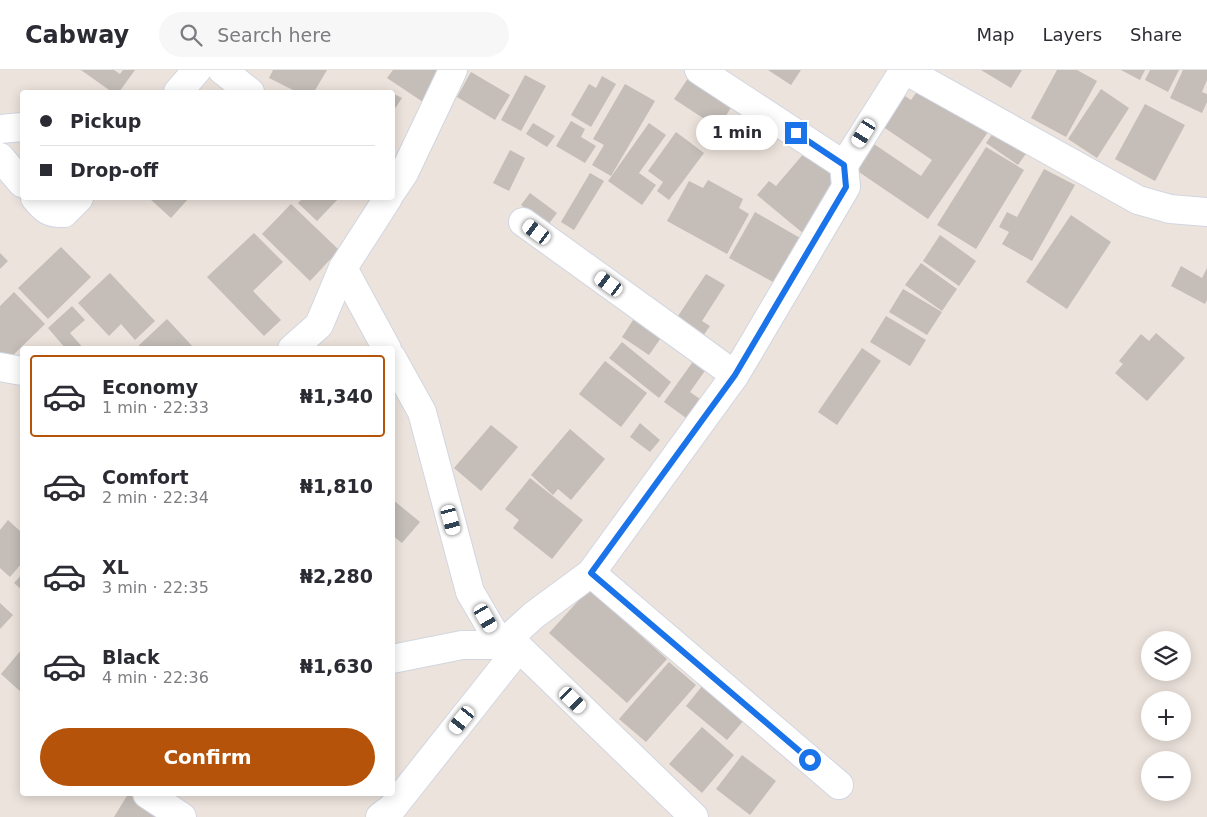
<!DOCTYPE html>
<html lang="en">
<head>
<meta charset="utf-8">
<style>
	body { margin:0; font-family:"DejaVu Sans",sans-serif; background:#f7f7f7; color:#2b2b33; height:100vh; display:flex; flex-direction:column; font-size:19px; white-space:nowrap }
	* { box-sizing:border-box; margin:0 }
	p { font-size:16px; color:#7c7c81 }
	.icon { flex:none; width:28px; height:28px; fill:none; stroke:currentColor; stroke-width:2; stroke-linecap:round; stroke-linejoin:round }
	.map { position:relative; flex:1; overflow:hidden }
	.side { position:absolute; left:20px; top:276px; width:375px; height:450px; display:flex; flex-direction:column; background:#fff; border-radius:5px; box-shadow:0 2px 12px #0003 }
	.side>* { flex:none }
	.hud { position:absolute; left:20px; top:20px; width:375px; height:110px; border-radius:5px; box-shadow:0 2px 12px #0003; display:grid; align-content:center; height:110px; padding:0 20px; background:#fff }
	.fabs { position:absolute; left:1141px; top:561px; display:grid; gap:10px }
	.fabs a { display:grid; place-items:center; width:50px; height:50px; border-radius:50%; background:#fff; box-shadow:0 2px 12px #0003; font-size:25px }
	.end { position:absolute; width:22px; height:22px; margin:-11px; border:6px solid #1a73e8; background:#fff; box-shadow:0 0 0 2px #fff }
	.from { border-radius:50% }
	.bubble { position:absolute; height:35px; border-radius:18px; background:#fff; box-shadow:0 2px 12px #0003; font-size:16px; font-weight:700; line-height:35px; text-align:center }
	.car { position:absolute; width:15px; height:30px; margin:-15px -8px; border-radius:6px; box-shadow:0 0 4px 1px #0007; background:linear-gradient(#fff 24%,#345 0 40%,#fff 0 76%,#345 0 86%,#fff 0) }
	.hud b { display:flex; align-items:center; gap:18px; height:48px; font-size:19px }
	.hud b+b { border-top:1px solid #e1e1e2 }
	.hud i { width:12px; height:12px; background:#2b2b33 }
	ul { padding:9px 0 0; list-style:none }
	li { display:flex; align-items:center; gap:15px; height:82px; margin:0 10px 8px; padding:0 10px; border:2px solid transparent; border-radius:5px }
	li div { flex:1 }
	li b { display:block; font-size:19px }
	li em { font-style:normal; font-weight:700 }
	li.on { border-color:#b45309 }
	li>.icon { width:45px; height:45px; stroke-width:1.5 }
	.button { display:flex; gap:10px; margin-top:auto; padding:10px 20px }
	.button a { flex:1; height:58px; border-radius:30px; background:#b45309; color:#fff; font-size:20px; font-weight:700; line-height:58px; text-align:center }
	header { display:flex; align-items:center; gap:30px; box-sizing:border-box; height:70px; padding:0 25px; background:#fff; border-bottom:1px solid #e1e1e2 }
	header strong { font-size:24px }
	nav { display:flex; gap:28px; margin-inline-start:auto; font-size:18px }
	.search { width:350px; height:45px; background:#f7f7f7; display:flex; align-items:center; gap:12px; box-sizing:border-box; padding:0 18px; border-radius:28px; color:#7c7c81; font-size:19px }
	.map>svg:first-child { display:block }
	.building { fill:#c4bdb8 }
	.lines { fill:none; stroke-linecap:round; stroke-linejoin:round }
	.minor-casing { stroke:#d1d6e2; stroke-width:30 }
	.minor { stroke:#fff; stroke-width:28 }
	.route { stroke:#1a73e8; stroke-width:6 }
</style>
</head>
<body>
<header>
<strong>Cabway</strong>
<div class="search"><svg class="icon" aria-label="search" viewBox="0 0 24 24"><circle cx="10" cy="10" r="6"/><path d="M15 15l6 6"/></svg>Search here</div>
<nav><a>Map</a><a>Layers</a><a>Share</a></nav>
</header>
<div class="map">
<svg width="1207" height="747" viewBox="0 0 1207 747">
	<rect width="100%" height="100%" fill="#ece3dc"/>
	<g class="building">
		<path d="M81 0H114L120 4 123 0H135L119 22H112Z"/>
		<path d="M273 0H327L314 22H297L269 8Z"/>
		<path d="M393 0H448L426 34 387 8Z"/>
		<path d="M768 0H801L791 15Z"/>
		<path d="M981 0H1022L1011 18Z"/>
		<path d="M1057 0H1077L1097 11 1066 67 1031 48Z"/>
		<path d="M1121 0H1145L1140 10Z"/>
		<path d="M1150 0H1179L1168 22 1145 10Z"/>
		<path d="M1183 0H1207V10L1202 22 1207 24V32L1202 43 1170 28Z"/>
		<path d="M471 2 510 25 495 50 457 27Z"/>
		<path d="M525 5 546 16 521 61 501 50Z"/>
		<path d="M602 6 616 14 591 57 571 45 589 14 596 18Z"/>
		<path d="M689 7 732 36 718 58 674 29Z"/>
		<path d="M625 14 655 31 611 106 592 95 604 75 593 69Z"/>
		<path d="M921 16 988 62 928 149 856 100 874 74 921 106 932 90 876 52 897 21 911 30Z"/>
		<path d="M1101 19 1129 38 1097 88 1068 69Z"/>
		<path d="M392 23 402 28 392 43Z"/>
		<path d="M1145 34 1185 55 1155 111 1115 89Z"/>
		<path d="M571 51 585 59 581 67 596 76 585 93 556 76Z"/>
		<path d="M533 53 555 66 547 77 526 64Z"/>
		<path d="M649 53 666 65 639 103 656 115 642 135 608 111Z"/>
		<path d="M998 56 1030 78 1018 95 986 73Z"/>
		<path d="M676 62 704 83 669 130 657 121 663 112 648 101Z"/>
		<path d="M986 77 1024 100 976 179 937 155Z"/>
		<path d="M510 80 525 88 509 121 493 113Z"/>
		<path d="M805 82 841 112 812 146 816 150 804 164 757 125 769 111 776 116Z"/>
		<path d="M1044 99 1075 115 1032 191 1002 174 1009 162 999 157 1007 142 1017 147Z"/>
		<path d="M590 103 604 111 574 160 561 152Z"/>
		<path d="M708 110 743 129 739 138 749 144 727 184 667 151 689 111 703 118Z"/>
		<path d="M530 123 557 143 548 155 521 135Z"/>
		<path d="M149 128H189L171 148Z"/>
		<path d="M303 128H339L317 151 298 133Z"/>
		<path d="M291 134 339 180 310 211 262 164Z"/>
		<path d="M755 142 800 168 775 213 729 188Z"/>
		<path d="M1071 145 1111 172 1067 239 1026 212Z"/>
		<path d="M254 163 283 192 253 221 281 250 264 266 207 207Z"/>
		<path d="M940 165 976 191 959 216 923 191Z"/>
		<path d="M61 177 91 207 48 249 18 218Z"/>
		<path d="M0 183 8 191 0 199Z"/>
		<path d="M921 193 957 219 942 241 905 215Z"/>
		<path d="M1181 196 1202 208 1207 198V230L1205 234 1171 216Z"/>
		<path d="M110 203 155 251 135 270 121 254 109 266 78 233Z"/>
		<path d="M706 204 725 215 702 251 710 256 703 266 676 249Z"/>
		<path d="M903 219 942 242 927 265 889 242Z"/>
		<path d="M14 222 45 254 6 292 0 286V236Z"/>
		<path d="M72 236 85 250 70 263 84 279H66L48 258Z"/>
		<path d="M637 244 665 262 649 285 622 267Z"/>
		<path d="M886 246 926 270 910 296 870 272Z"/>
		<path d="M167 249 195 279H135Z"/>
		<path d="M1156 263 1185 288 1147 331 1115 303 1123 294 1119 291 1141 264 1149 271Z"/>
		<path d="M622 272 671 312 659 328 609 288Z"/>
		<path d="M862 278 881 291 837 355 818 342Z"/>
		<path d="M697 286 709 295 690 322 700 329 686 348 664 332Z"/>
		<path d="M605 291 647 323 621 357 579 324Z"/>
		<path d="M640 353 660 370 650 382 630 367Z"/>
		<path d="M491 355 518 377 481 421 454 398Z"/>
		<path d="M570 359 605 389 571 430 558 419 553 425 531 405Z"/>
		<path d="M530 408 583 450 552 489 513 458 519 450 505 439Z"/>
		<path d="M392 429 420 452 402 473 392 465Z"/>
		<path d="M8 450 22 463V493L10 507 0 498V460Z"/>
		<path d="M22 504V520L14 513Z"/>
		<path d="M589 519 667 589 627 633 549 563Z"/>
		<path d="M0 533 13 545 0 559Z"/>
		<path d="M22 579V623L1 604Z"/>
		<path d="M669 592 696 615 646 672 619 649Z"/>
		<path d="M703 615 744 650 727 670 686 636Z"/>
		<path d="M702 657 734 685 702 723 669 694Z"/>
		<path d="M742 685 776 711 750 745 716 719Z"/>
		<path d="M128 724H136L167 747H114Z"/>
	</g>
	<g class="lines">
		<defs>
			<g id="minor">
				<path d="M222 0 250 22"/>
				<path d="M699 0 844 95"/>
				<path d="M905 0 1138 130 1170 139 1207 142"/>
				<path d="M178 22 197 0"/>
				<path d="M0 59 22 57"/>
				<path d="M0 87 22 113"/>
				<path d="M392 121 404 103 453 0"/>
				<path d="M35 128C44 139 49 144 64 143L79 128"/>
				<path d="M523 152 735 305"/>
				<path d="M343 198 387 279"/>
				<path d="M292 279 319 255 343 198 388 128"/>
				<path d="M392 288 422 342 470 522 501 575"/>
				<path d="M0 297 22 301"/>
				<path d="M591 503 839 715"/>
				<path d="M509 568 694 747"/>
				<path d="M392 589 462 575H501L534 545 591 503 735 305 846 117 844 95 904 0"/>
				<path d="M147 724 182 747"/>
				<path d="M380 747 393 737 519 578"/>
			</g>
		</defs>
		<use href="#minor" class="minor-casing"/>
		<use href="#minor" class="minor"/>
	</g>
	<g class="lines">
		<path class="route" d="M796 63 844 95 846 117 735 305 591 503 810 690"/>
	</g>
</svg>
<div class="fabs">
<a><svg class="icon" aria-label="layers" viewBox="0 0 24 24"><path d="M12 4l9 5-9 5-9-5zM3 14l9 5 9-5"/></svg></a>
<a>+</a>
<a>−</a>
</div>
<i class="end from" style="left:810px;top:690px"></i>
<i class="end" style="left:796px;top:63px"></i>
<div class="bubble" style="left:696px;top:45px;width:82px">1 min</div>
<i class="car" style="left:864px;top:63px;rotate:212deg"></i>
<i class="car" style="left:537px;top:162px;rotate:306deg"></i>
<i class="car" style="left:609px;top:214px;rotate:306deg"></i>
<i class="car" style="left:451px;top:450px;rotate:165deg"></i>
<i class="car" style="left:486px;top:548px;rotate:150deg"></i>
<i class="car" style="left:573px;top:630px;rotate:134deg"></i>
<i class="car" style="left:462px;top:650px;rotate:219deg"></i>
<div class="hud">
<b><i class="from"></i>Pickup</b>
<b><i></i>Drop-off</b>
</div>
<section class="side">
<ul>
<li class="on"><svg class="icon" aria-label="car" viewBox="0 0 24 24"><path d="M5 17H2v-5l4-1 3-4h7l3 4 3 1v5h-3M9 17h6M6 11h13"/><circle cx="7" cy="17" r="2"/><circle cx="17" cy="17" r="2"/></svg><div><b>Economy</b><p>1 min · 22:33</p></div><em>₦1,340</em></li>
<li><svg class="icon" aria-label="car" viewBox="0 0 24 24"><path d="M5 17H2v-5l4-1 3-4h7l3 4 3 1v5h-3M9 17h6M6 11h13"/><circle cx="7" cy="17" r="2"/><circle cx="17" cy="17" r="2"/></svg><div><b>Comfort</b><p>2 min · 22:34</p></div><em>₦1,810</em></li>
<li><svg class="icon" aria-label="car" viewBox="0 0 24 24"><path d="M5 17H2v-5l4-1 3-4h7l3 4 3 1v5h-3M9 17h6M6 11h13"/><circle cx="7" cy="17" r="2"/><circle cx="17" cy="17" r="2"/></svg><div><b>XL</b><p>3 min · 22:35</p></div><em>₦2,280</em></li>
<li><svg class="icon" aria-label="car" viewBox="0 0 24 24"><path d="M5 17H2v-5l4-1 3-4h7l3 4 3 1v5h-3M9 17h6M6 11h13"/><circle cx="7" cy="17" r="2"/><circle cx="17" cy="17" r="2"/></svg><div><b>Black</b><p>4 min · 22:36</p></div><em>₦1,630</em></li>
</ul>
<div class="button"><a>Confirm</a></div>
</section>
</div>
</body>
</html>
